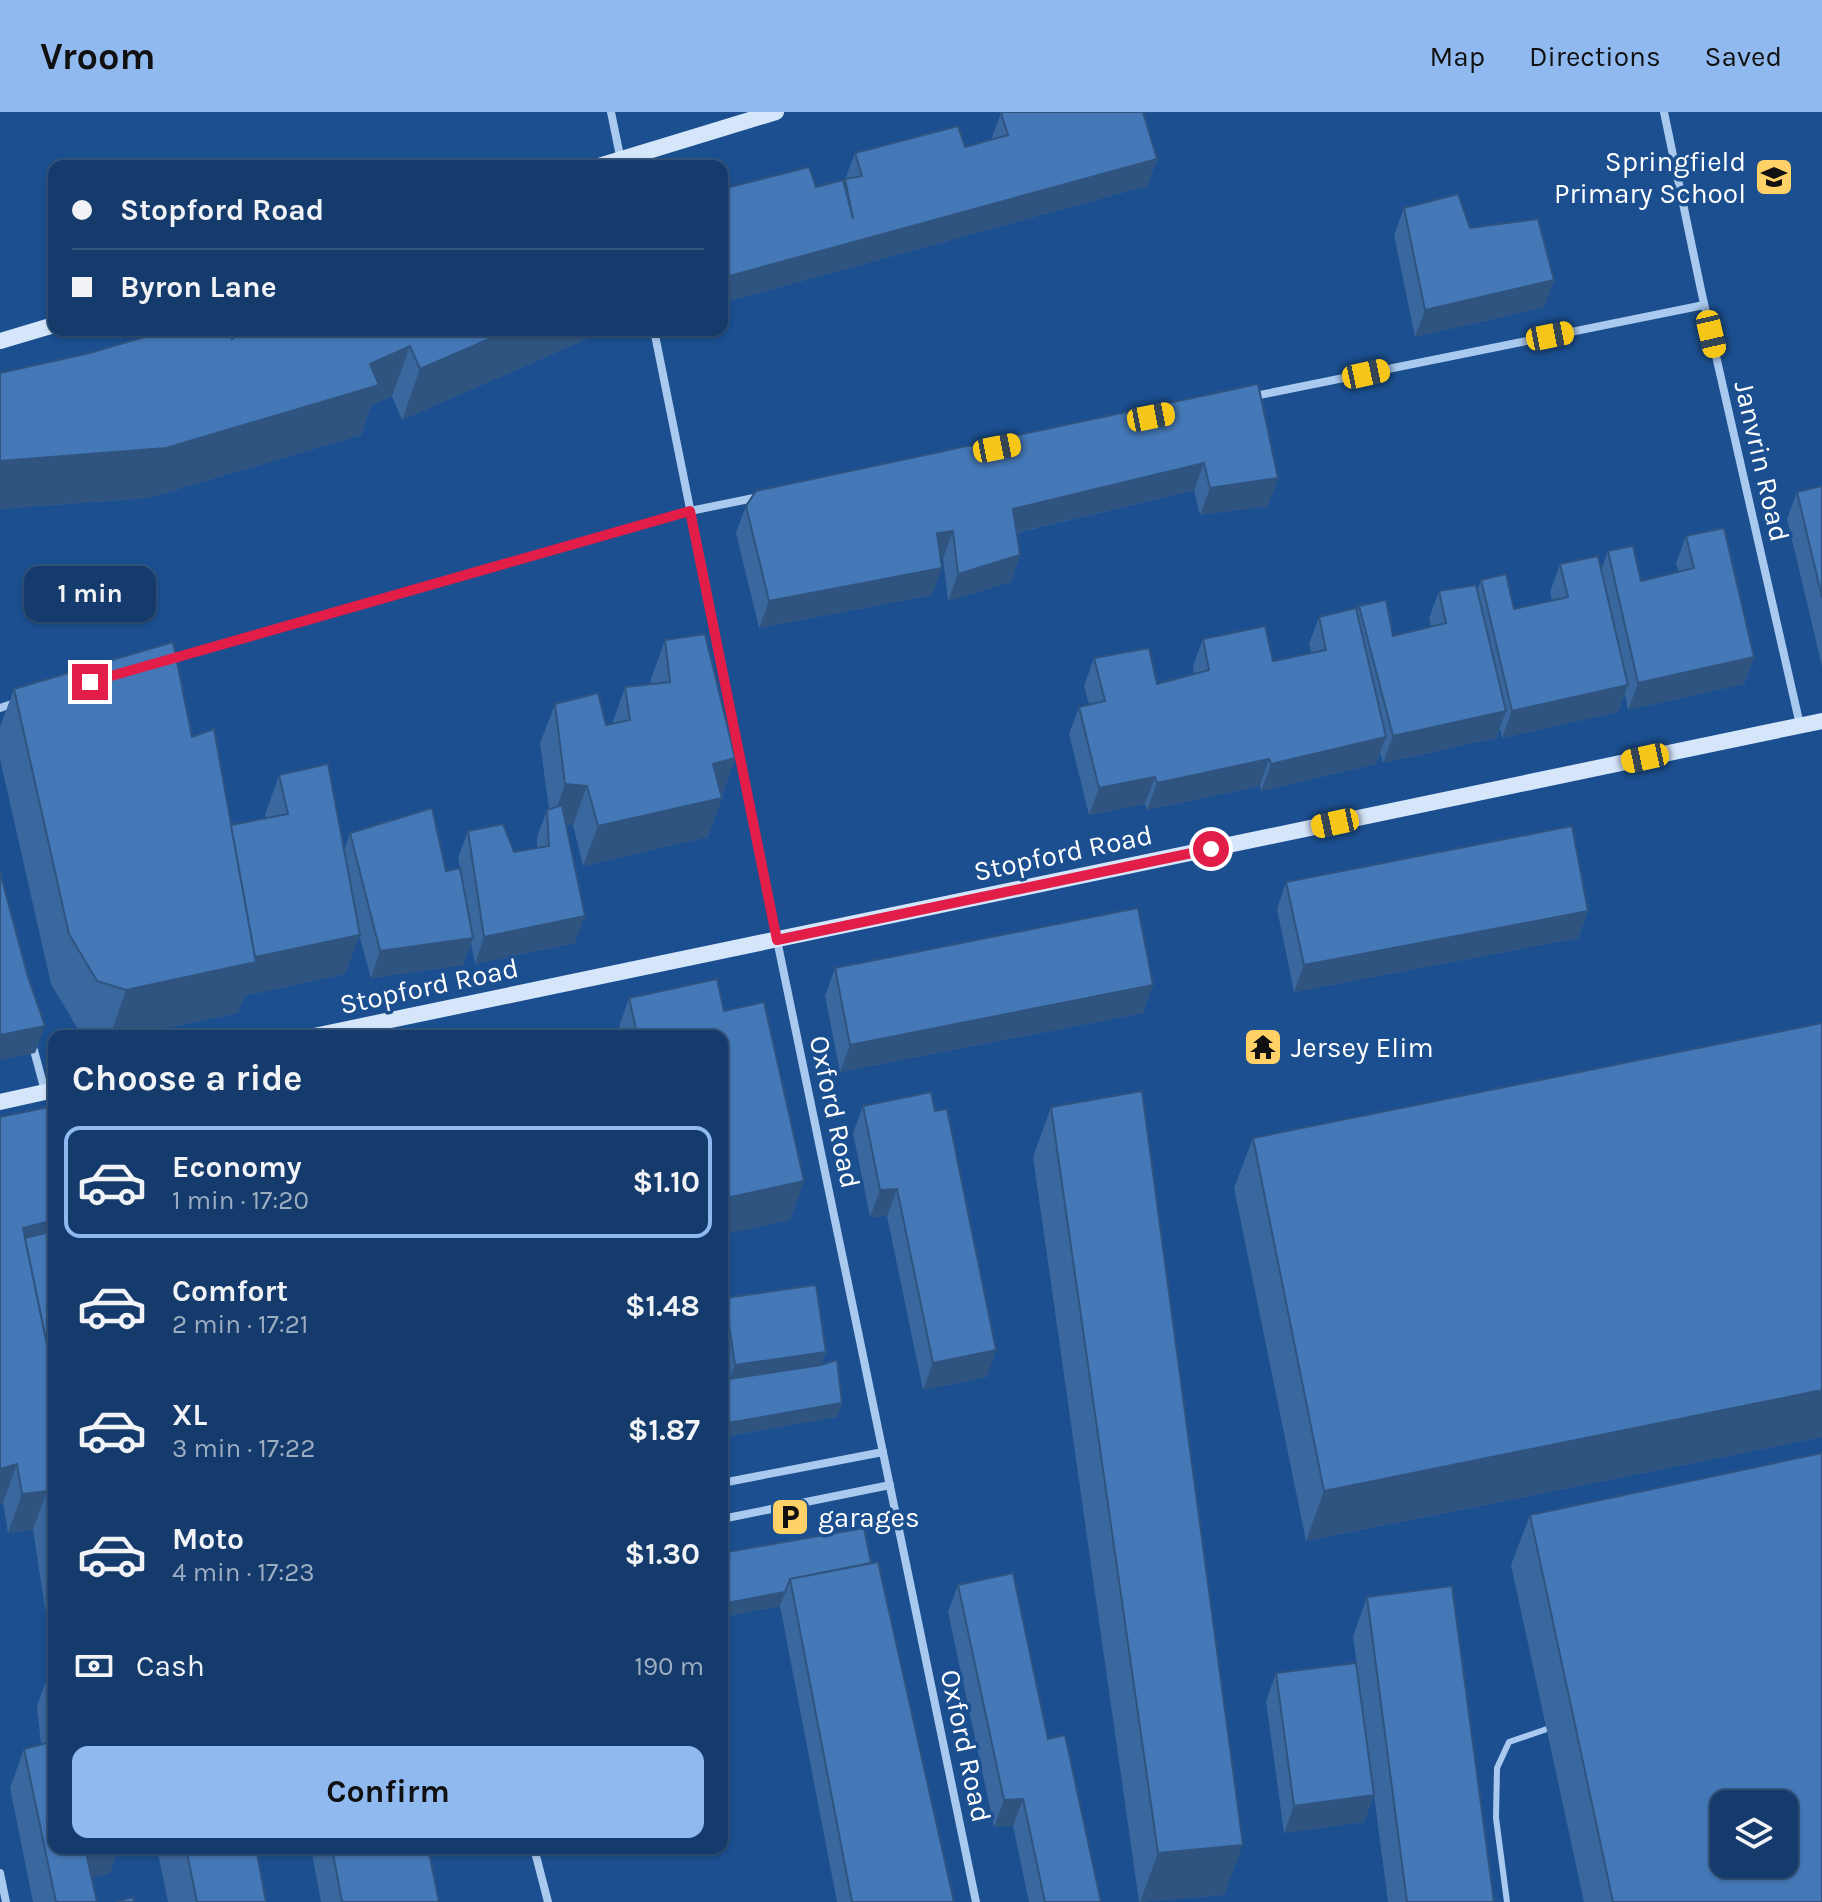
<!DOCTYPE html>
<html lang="en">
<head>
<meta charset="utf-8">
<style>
	body { margin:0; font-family:Karla,sans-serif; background:#1d4271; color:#f1f3f6; height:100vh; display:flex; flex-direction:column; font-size:30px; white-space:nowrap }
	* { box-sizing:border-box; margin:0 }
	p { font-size:26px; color:#9dadc1 }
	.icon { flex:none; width:44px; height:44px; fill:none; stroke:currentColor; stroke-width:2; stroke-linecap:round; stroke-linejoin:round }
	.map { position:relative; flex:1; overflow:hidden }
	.details { position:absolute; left:48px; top:918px; width:680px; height:824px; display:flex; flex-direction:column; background:#143b6b; border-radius:16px; box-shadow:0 2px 6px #0004,0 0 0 2px #33557e }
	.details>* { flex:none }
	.top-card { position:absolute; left:48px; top:48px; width:680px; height:176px; border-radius:16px; box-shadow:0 2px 6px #0004,0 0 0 2px #33557e; display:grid; align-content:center; height:176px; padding:0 24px; background:#143b6b }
	.buttons { position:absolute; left:1710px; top:1678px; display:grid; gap:16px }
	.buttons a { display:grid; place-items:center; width:88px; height:88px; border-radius:16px; background:#143b6b; box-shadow:0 2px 6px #0004,0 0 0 2px #33557e; font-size:40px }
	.end { position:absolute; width:36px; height:36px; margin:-18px; border:10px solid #e11d48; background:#fff; box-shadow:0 0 0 4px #fff }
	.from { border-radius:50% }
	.bubble { position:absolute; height:56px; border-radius:16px; background:#143b6b; box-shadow:0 2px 6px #0004,0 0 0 2px #33557e; font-size:26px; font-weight:700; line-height:56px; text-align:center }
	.car { position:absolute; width:24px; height:48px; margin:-24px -12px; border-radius:10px; box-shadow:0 0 6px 2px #0007; background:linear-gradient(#f5c518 24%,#345 0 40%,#f5c518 0 76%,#345 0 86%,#f5c518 0) }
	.top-card b { display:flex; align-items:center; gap:28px; height:76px; font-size:30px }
	.top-card b+b { border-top:2px solid #33557e }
	.top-card i { width:20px; height:20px; background:#f1f3f6 }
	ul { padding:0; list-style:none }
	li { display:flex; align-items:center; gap:24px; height:112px; margin:0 16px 12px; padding:0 8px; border:4px solid transparent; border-radius:16px }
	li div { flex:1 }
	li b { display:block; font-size:30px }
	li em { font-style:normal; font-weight:700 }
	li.active { border-color:#90b9f0 }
	li>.icon { width:72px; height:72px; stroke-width:1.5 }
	h2 { padding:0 24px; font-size:36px; line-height:96px }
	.pay { display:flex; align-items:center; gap:20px; height:88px; padding:0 24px; font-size:30px }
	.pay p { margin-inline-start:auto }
	.action { display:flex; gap:16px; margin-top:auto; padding:16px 24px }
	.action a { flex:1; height:92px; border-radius:16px; background:#90b9f0; color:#111; font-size:32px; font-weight:700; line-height:92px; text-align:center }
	header { display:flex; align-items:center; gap:48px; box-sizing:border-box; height:112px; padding:0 40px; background:#90b9f0; color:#111 }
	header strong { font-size:38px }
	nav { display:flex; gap:44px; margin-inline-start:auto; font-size:28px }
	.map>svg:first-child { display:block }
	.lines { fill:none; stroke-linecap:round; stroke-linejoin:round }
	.service { stroke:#a9c9ee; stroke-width:6 }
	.minor { stroke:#a9c9ee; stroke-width:8 }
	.secondary { stroke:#d6e6fa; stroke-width:16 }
	.wall { fill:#3a679d }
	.shaded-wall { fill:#305480 }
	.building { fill:#4478b7; stroke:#305480; stroke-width:2; fill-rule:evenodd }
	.route { stroke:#e11d48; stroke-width:10 }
	.labels { text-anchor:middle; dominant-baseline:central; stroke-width:7; stroke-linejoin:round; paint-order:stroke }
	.poi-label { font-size:28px; fill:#fff; stroke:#1b4f8f; text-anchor:start }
	.street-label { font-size:28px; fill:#fff; stroke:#1b4f8f }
</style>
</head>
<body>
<header>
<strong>Vroom</strong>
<nav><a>Map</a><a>Directions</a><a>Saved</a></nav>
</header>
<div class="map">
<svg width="1822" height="1790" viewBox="0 0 1822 1790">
	<rect width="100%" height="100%" fill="#1b4f8f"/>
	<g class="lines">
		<path class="service" d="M1507 1790 1496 1706 1497 1656 1509 1630 1547 1617"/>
		<g class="minor">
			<path d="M611 0 621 49"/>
			<path d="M1664 0 1701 178 1800 613"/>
			<path d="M654 218 777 828 976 1790"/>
			<path d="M1250 285 1704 193"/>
			<path d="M166 548 690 399 759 385"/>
			<path d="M0 596 15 591"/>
			<path d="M32 931 45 979"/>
			<path d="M722 1371 883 1340"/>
			<path d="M722 1407 890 1373"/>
			<path d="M534 1736 548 1790"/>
			<path d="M0 1761 6 1790"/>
		</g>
		<g class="secondary">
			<path d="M599 54 776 0"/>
			<path d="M0 229 54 213"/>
			<path d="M314 924 1822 609"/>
			<path d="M0 990 54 978"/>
		</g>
	</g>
	<g class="wall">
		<path d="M1001 1 1157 47 1147 74 722 191 816 75 844 70 855 41 965 35 991 28Z"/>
		<path d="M1404 96 1470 116 1554 168 1544 195 1415 225 1394 123Z"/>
		<path d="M168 218H607L402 308 392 284 371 293 361 323 148 386 0 397V261L90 241Z"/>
		<path d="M1258 272 1268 394 1200 403 1194 378 1017 421 1011 470 948 489 943 446 940 447 932 483 759 516 736 421 746 394Z"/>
		<path d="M1822 374V554L1787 407 1797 380Z"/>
		<path d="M1686 424 1754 545 1744 572 1628 598 1625 582 1618 600 1502 626 1500 617 1496 626 1383 651 1380 641 1376 652 1261 679 1260 674 1147 698 1145 692 1089 703 1069 622 1079 595 1089 592 1084 574 1094 546 1157 572 1194 562 1193 554 1203 527 1273 549 1311 541 1309 532 1319 505 1357 500 1359 494 1393 524 1431 515 1429 506 1439 479H1477L1481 468 1514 497 1552 488 1550 480 1560 452 1601 458 1608 439 1641 469 1679 460 1676 451Z"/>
		<path d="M665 528 735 646 708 725 583 754 573 713H566L575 831 475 852 471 831 463 853 371 866 359 823 345 862 244 884 238 901 128 924H94L79 919 51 872 0 647V615L14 577 192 625 231 713 266 706 265 703 279 663 344 738 350 721 446 759 460 756 458 746 468 719 514 740 537 736V725L547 698 549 697 540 631 555 592 606 613 612 612 625 575 651 572V567Z"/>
		<path d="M1286 770 1588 799 1578 826 1294 880 1277 797Z"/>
		<path d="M835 856 1153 873 1143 901 840 960 825 884Z"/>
		<path d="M629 886 724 899 790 1108 722 924 617 921Z"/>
		<path d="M1822 911V1325L1306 1429 1234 1076 1253 1026Z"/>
		<path d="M54 994V1554L33 1418 8 1421 3 1391 0 1392V1005Z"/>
		<path d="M863 994 935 999 987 1265 923 1278 887 1104 870 1105 853 1021Z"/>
		<path d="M1051 995 1224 1783 1139 1790 1033 1045Z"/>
		<path d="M725 1186 826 1240 821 1253 842 1291 837 1305 722 1325V1268H723L722 1258V1195Z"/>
		<path d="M1530 1403 1822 1790H1584L1511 1453Z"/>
		<path d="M722 1441 871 1451 954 1790H837L780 1494 722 1505Z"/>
		<path d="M958 1473 1048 1627 1101 1790H1029L1013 1714 994 1715 948 1500Z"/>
		<path d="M1367 1485 1494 1790H1388L1374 1683 1364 1710 1284 1721 1266 1589 1276 1561 1366 1624 1353 1524Z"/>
		<path d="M54 1554V1736L110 1761 92 1765 97 1790H33L10 1676 24 1637 41 1632 37 1594 51 1555Z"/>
		<path d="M157 1736H256L266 1790H168Z"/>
		<path d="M311 1736H428L439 1790H321Z"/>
	</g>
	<g class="shaded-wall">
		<path d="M1157 47 1147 74 722 191V166Z"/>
		<path d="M1554 168 1544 195 1415 225 1425 198Z"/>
		<path d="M510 218H607L402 308 420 257Z"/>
		<path d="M410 234 392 284 371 293 361 323 148 386 0 397V349L370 252Z"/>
		<path d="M1204 351 1194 378 1003 424 1013 397Z"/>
		<path d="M1278 366 1268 394 1200 403 1210 376Z"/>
		<path d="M953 419 943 446 927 448 937 421Z"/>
		<path d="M1020 443 1011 470 948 489 958 462Z"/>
		<path d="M942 456 932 483 759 516 769 489Z"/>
		<path d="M1754 545 1744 572 1628 598 1638 571Z"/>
		<path d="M1628 573 1618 600 1502 626 1512 599Z"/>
		<path d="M1506 599 1496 626 1383 651 1393 624Z"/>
		<path d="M1386 625 1376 652 1261 679 1271 652Z"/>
		<path d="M735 646 721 686 713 652Z"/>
		<path d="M1269 647 1260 674 1147 698 1157 671Z"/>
		<path d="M1155 665 1145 692 1089 703 1099 676Z"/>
		<path d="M565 672 587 674 573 713 551 712Z"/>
		<path d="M722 686 708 725 583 754 598 714Z"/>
		<path d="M1588 799 1578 826 1294 880 1304 853Z"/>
		<path d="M585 804 575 831 475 852 484 825Z"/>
		<path d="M360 823 345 862 244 884 238 901 128 924H110L126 878 250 846Z"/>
		<path d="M473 826 463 853 371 866 380 839Z"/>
		<path d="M1153 873 1143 901 840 960 850 933Z"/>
		<path d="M45 914 35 941 0 948V923Z"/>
		<path d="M804 1069 790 1108 722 1123V1087Z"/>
		<path d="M897 1077 887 1104 870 1105 880 1078Z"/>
		<path d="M54 1108V1135L18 1128 23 1116Z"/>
		<path d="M996 1238 987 1265 923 1278 933 1251Z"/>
		<path d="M826 1240 816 1267 725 1280 735 1253Z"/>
		<path d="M1822 1278V1325L1306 1429 1324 1379Z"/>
		<path d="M842 1291 837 1305 722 1325V1312Z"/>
		<path d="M17 1352 3 1391 0 1392V1357Z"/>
		<path d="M47 1379 33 1418 8 1421 22 1382Z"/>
		<path d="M785 1480 780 1494 722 1505V1492Z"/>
		<path d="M54 1605V1637L42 1639Z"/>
		<path d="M1374 1683 1364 1710 1284 1721 1294 1694Z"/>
		<path d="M1023 1687 1013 1714 994 1715 1004 1688Z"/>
		<path d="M1243 1733 1224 1783 1140 1790 1158 1741Z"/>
		<path d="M83 1736H119L110 1761 70 1771Z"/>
	</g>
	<g class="building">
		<path d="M1004 0H1143L1157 47 722 166V77L809 55 816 75 843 68 853 107 845 67 862 64 855 41 958 14 965 35 1008 23 1001 1Z"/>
		<path d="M1458 82 1470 116 1538 107 1554 168 1425 198 1404 96Z"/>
		<path d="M168 218H229L232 227 234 225 232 218H510L420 257 410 234 370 252 379 273 166 336 0 349V261L90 241Z"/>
		<path d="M1258 272 1278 366 1210 376 1204 351 1013 397 1020 443 958 462 953 419 937 421 942 456 769 489 746 394 756 379Z"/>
		<path d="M1822 374V485L1797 380Z"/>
		<path d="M1724 416 1754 545 1638 571 1608 439 1633 434 1641 469 1694 456 1686 424Z"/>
		<path d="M1598 444 1628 573 1512 599 1481 468 1506 462 1514 497 1568 485 1560 452Z"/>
		<path d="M1476 473 1506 599 1393 624 1359 494 1386 488 1393 524 1446 511 1439 479Z"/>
		<path d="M1356 496 1386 625 1271 652 1269 647 1157 671 1155 665 1099 676 1079 595 1105 589 1094 546 1149 536 1157 572 1209 558 1203 527 1265 514 1273 549 1326 538 1319 505Z"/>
		<path d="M705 522 735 646 713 652 722 686 598 714 587 674 565 672 555 592 598 581 606 613 630 608 625 575 670 570 665 528Z"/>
		<path d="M173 530 192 625 214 617 256 850 126 878 97 869 69 822 14 577Z"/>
		<path d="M328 652 360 823 255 845 231 713 288 702 279 663Z"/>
		<path d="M562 693 585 804 484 825 468 719 503 712 514 740 549 734 547 698Z"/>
		<path d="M432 696 446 759 460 756 473 826 380 839 350 721Z"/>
		<path d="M1572 714 1588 799 1304 853 1286 770Z"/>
		<path d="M0 760 28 865 45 914 0 923Z"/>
		<path d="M1138 796 1153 873 850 933 835 856Z"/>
		<path d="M717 867 724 899 764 890 804 1069 722 1087V924H603L636 917 629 886Z"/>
		<path d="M1822 911V1278L1324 1379 1253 1026Z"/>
		<path d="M1142 979 1243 1733 1158 1741 1051 995Z"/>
		<path d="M931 980 935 999 947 997 996 1238 933 1251 897 1077 880 1078 863 994Z"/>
		<path d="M54 994V1108L23 1116 54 1266V1422L47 1379 22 1382 17 1352 0 1357V1005Z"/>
		<path d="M54 1119V1266L25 1126Z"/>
		<path d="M816 1173 826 1240 735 1253 725 1186Z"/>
		<path d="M837 1248 842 1291 722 1312V1268L821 1253Z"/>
		<path d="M1822 1341V1790H1613L1530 1403ZM1724 1692H1784V1752H1724Z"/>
		<path d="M864 1416 871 1451 790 1467 785 1480 722 1492V1441Z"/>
		<path d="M878 1450 954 1790H852L790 1467Z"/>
		<path d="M1013 1461 1048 1627 1065 1623 1101 1790H1045L1023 1687 1004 1688 958 1473Z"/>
		<path d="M1452 1474 1494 1790H1407L1367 1485Z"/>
		<path d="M1356 1551 1374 1683 1294 1694 1276 1561Z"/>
		<path d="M54 1554V1579L51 1555Z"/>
		<path d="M54 1629V1736H85L97 1790H56L24 1637Z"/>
		<path d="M186 1736H256L266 1790H197Z"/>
		<path d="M332 1736H428L439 1790H342Z"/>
		<path d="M133 1785 134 1790H116Z"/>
	</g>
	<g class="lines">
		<path class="route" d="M90 570 690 399 777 828 1211 737"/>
	</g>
	<defs>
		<symbol id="school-square" viewBox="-11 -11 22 22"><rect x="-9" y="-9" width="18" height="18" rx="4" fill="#ffd166" stroke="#1b4f8f"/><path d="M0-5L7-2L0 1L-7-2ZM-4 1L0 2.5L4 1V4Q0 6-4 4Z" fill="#111"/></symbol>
		<symbol id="temple-square" viewBox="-11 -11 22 22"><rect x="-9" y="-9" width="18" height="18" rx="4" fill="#ffd166" stroke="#1b4f8f"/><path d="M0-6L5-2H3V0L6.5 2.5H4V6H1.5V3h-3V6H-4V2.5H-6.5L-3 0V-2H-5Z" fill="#111"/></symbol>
		<symbol id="parking-square" viewBox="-11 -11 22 22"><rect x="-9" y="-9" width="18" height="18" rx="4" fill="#ffd166" stroke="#1b4f8f"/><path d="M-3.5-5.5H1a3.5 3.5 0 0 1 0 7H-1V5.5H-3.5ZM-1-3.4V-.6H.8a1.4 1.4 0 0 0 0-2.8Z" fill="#111"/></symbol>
	</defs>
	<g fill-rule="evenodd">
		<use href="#school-square" x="1752" y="43" width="44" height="44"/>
		<use href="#temple-square" x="1241" y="913" width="44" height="44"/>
		<use href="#parking-square" x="768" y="1383" width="44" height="44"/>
	</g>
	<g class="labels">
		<g class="poi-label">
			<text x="1746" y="49" text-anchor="end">Springfield<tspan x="1746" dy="32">Primary School</tspan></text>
			<text x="1291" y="935">Jersey Elim</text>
			<text x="818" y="1405">garages</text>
		</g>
		<g class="street-label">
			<text transform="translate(1762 349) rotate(77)">Janvrin Road</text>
			<text transform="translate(1063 741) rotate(-12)">Stopford Road</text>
			<text transform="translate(429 874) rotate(-12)">Stopford Road</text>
			<text transform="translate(835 1000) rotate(78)">Oxford Road</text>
			<text transform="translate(966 1634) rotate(78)">Oxford Road</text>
		</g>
	</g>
</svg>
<div class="buttons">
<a><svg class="icon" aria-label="layers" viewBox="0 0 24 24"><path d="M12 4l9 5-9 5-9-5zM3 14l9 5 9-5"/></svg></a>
</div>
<i class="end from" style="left:1211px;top:737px"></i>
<i class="end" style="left:90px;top:570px"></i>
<div class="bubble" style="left:24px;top:454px;width:132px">1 min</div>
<i class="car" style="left:1711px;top:222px;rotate:167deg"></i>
<i class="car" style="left:1550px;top:224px;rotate:79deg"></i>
<i class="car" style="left:1366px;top:262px;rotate:78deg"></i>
<i class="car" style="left:1151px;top:305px;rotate:79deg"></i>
<i class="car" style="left:997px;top:336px;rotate:79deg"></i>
<i class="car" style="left:1645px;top:646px;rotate:258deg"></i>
<i class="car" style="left:1335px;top:711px;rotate:258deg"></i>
<div class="top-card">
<b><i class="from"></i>Stopford Road</b>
<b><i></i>Byron Lane</b>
</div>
<section class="details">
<h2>Choose a ride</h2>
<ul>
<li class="active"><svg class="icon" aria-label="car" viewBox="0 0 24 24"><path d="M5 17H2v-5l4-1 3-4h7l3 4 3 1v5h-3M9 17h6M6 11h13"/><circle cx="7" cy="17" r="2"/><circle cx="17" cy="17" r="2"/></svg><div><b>Economy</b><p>1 min · 17:20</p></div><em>$1.10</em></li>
<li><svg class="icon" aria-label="car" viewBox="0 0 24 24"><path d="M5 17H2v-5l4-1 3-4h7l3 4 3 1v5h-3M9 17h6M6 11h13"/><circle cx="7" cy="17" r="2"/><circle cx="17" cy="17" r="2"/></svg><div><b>Comfort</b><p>2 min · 17:21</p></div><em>$1.48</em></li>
<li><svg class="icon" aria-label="car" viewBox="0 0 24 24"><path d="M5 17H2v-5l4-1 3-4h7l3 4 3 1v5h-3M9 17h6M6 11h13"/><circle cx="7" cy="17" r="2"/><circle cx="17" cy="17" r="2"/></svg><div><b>XL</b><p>3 min · 17:22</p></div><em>$1.87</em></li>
<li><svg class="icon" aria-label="car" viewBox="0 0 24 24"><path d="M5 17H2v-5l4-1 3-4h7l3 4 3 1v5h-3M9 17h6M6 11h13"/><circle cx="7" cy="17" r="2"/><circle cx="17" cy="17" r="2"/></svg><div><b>Moto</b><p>4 min · 17:23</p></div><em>$1.30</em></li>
</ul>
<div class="pay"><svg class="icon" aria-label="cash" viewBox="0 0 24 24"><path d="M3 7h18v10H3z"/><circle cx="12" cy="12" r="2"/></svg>Cash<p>190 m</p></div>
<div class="action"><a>Confirm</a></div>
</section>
</div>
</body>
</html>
